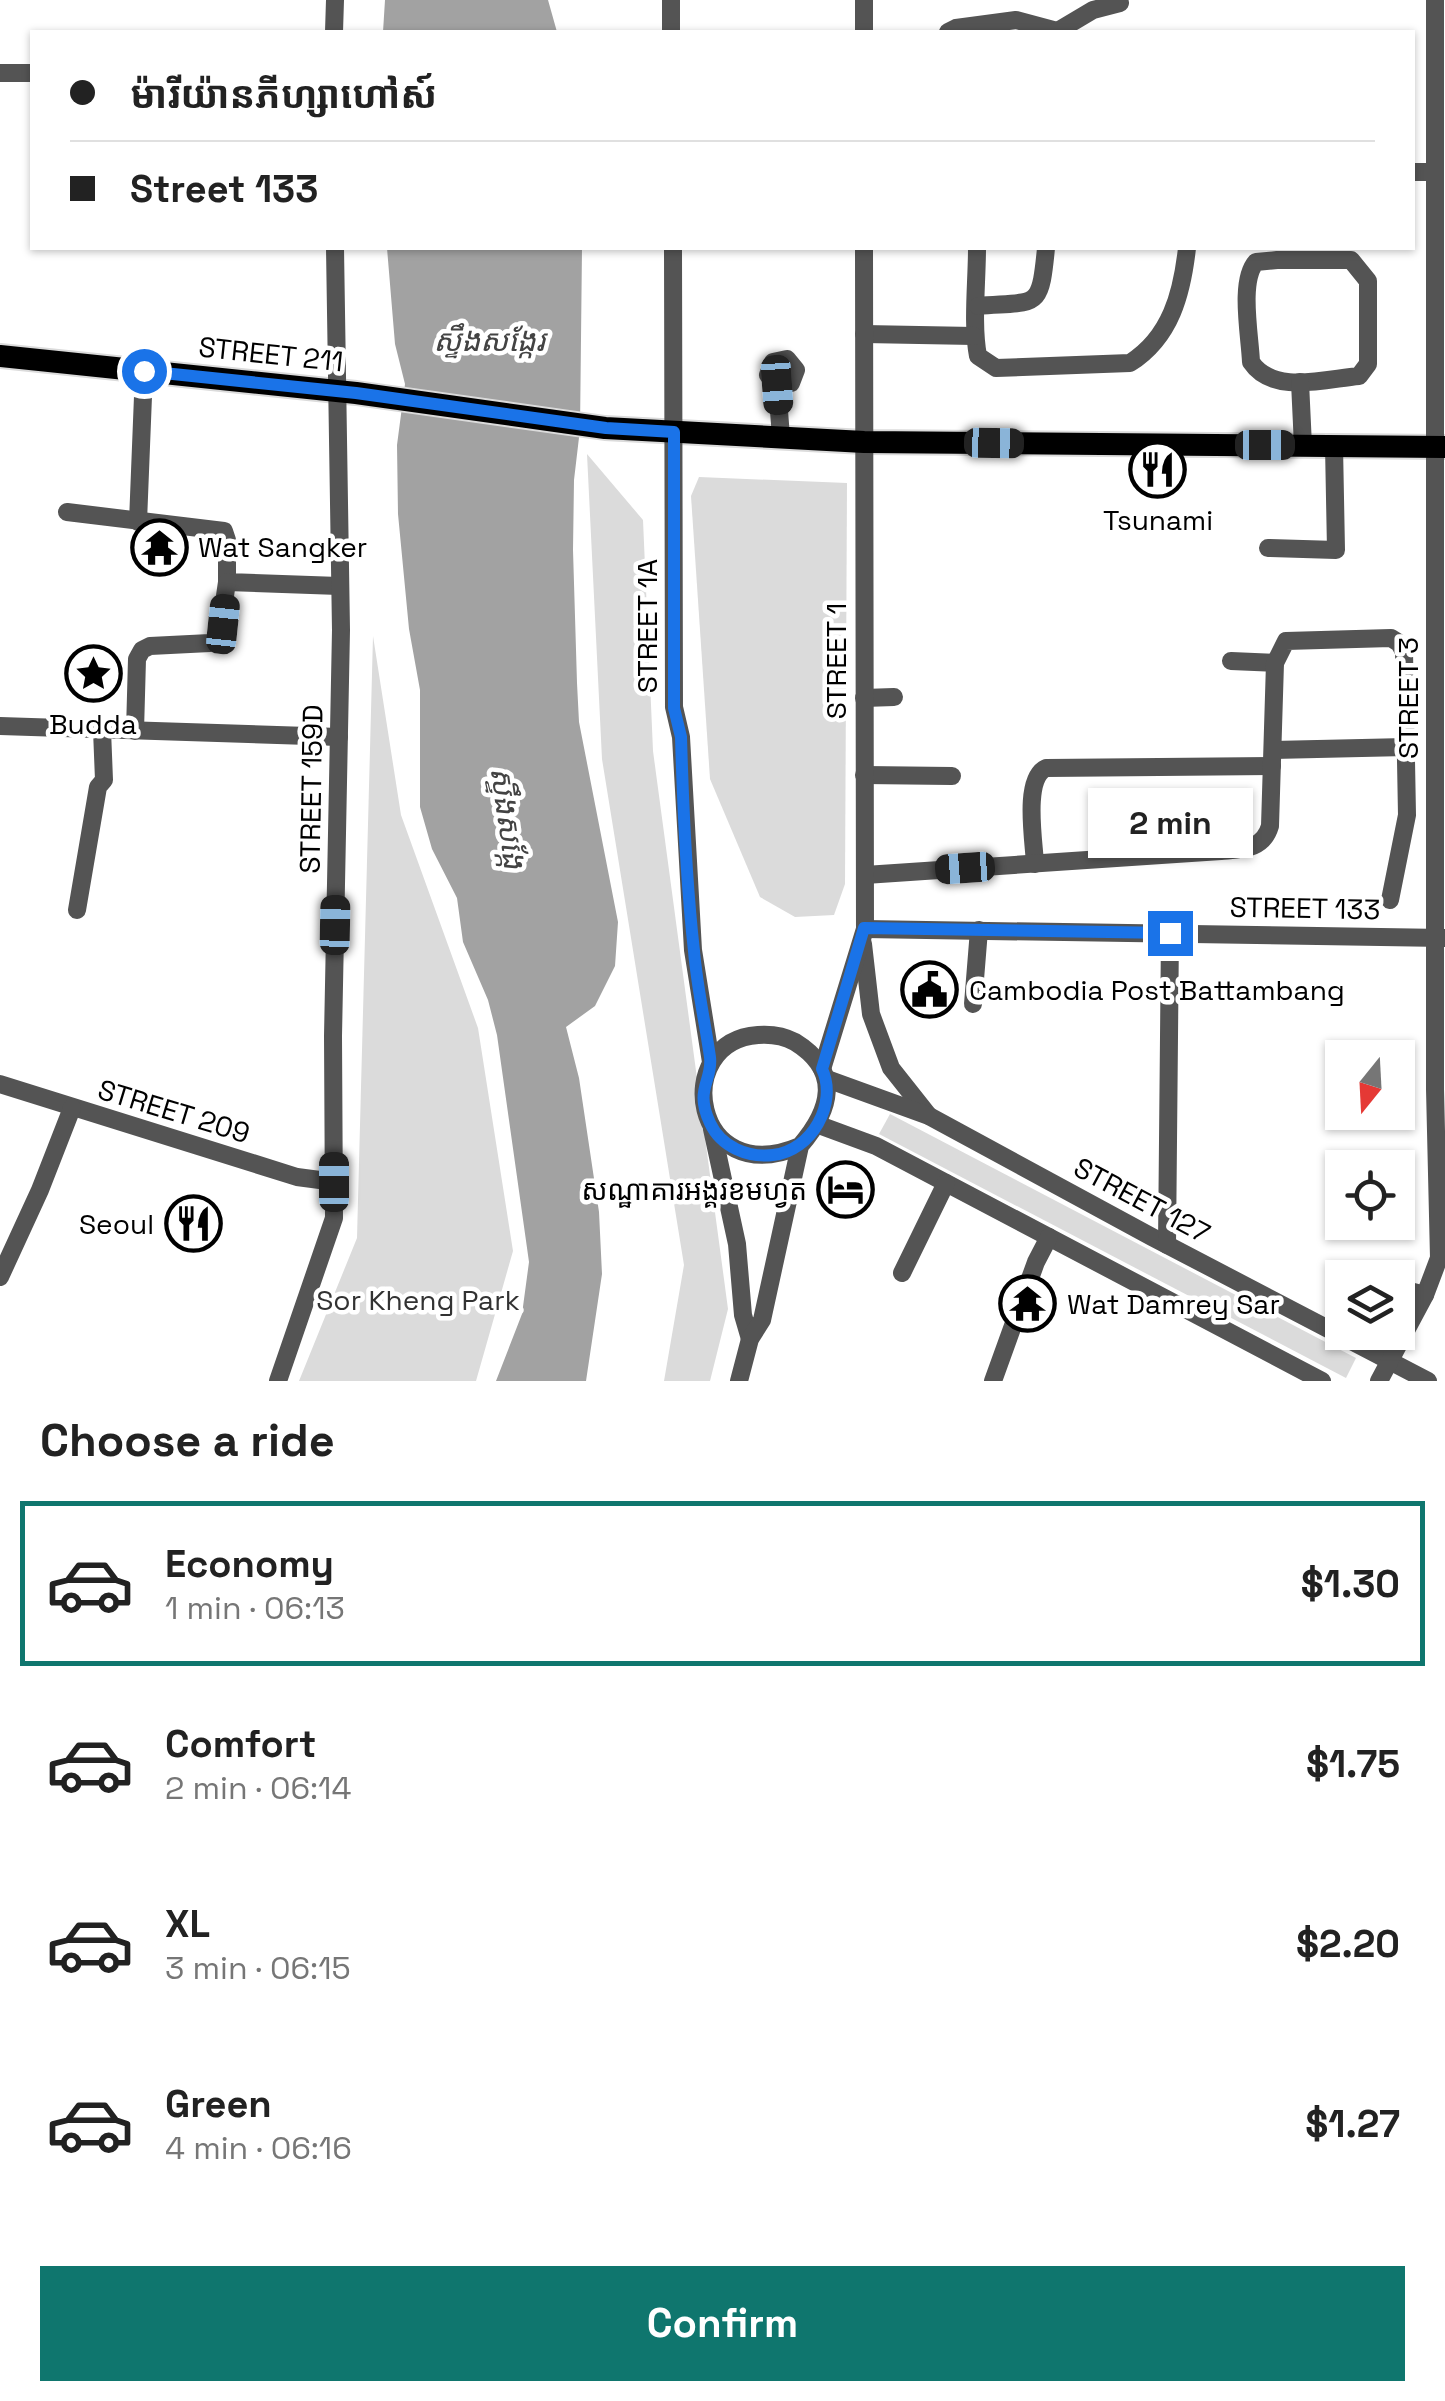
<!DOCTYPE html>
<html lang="en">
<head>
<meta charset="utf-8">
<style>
	body { margin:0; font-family:"Space Grotesk","Noto Sans Khmer",sans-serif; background:#f6f6f6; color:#222; height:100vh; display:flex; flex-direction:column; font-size:38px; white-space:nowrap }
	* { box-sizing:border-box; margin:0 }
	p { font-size:32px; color:#767676 }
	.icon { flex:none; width:55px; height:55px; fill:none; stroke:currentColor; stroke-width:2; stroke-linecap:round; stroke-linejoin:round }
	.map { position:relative; height:1381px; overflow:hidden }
	.sheet { display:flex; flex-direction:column; background:#fff; flex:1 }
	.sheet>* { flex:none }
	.hud { position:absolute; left:30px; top:30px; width:1385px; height:220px; border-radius:0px; box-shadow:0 2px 8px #0004; display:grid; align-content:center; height:220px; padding:0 40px; background:#fff }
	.needle { width:65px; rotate:198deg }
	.tools { position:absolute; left:1325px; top:1040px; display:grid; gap:20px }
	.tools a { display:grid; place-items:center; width:90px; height:90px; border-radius:0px; background:#fff; box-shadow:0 2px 8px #0004; font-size:50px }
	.end { position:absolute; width:45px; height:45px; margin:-22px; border:12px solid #1a73e8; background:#fff; box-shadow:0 0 0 5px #fff }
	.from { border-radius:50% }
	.bubble { position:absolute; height:70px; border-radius:0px; background:#fff; box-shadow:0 2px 8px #0004; font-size:32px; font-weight:700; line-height:70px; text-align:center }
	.car { position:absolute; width:30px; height:60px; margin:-30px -15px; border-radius:12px; box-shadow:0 0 8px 2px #0007; background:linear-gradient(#222 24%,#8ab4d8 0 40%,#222 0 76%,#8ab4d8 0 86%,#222 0) }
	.hud b { display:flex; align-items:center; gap:35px; height:95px; font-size:38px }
	.hud b+b { border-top:2px solid #e0e0e0 }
	.hud i { width:25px; height:25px; background:#222 }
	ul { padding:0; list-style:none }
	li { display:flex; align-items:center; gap:30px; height:165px; margin:0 20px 15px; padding:0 20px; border:5px solid transparent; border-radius:0px }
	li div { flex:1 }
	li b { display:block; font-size:38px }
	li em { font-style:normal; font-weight:700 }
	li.active { border-color:#0f766e }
	li>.icon { width:90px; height:90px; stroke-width:1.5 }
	h2 { padding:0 40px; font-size:45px; line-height:120px }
	.button { display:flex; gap:20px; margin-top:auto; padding:20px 40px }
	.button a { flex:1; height:115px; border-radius:0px; background:#0f766e; color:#fff; font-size:40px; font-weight:700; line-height:115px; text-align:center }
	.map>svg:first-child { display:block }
	.green { fill:#dbdbdb }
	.water { fill:#a2a2a2 }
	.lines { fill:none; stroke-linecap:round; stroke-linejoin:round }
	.major-casing { stroke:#dbdbdb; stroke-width:26 }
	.minor { stroke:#545454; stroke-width:18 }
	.major { stroke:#000; stroke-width:22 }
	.route { stroke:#1a73e8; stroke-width:12 }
	.labels { text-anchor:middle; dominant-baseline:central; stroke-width:9; stroke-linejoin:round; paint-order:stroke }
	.street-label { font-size:28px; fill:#000; stroke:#fff }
	.poi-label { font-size:28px; fill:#000; stroke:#fff; text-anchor:start }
	.park-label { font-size:28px; fill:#323232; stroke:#fff }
	.water-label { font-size:30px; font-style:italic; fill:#434343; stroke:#fff }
</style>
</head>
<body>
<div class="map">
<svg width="1445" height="1381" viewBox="0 0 1445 1381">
	<rect width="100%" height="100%" fill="#fff"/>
	<g class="green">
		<path d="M587 454 643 520 653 751 728 1309 710 1381H664L684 1265 602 759Z"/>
		<path d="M699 477 847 483 845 884 834 915 795 917 760 897 710 779 691 496Z"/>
		<path d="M373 636 401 815 478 1028 513 1251 476 1381H299L357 1238Z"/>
		<path d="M890 1114 1356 1358 1346 1378 879 1134Z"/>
	</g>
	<g class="water">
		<path d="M385 0H548L557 32H383Z"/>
		<path d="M387 248H582L580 429 574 480 573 550 577 683 579 722 618 922 615 966 595 1006 566 1027 579 1078 599 1212 602 1274 586 1381H496L522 1314 529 1262 497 1035 488 1000 463 942 457 898 432 849 420 807V690L409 629 398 514 397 445 405 384 395 344Z"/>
	</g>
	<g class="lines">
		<defs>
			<path id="major" d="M0 356 356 393 605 428 864 442 1445 447"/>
		</defs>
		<use href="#major" class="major-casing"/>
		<g class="minor">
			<path d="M671 0V32"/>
			<path d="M864 0V32"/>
			<path d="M334 32 335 0"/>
			<path d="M948 32 956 28 1016 20 1057 31"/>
			<path d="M1056 32 1093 10 1120 3"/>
			<path d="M0 73H32"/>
			<path d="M1412 172H1434"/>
			<path d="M673 248 674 707 681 737 693 950 711 1062"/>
			<path d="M977 248C977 282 972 324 978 356L996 368 1130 363C1171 337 1182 293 1187 248"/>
			<path d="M1277 260H1351L1368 281V364L1359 376C1325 379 1273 395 1251 362 1250 336 1239 281 1256 262Z"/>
			<path d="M978 306C1038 301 1040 311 1046 248"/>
			<path d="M864 334 974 336"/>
			<path d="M1300 382 1303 446"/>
			<path d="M777 385 791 383 796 370 787 359 773 362 768 375 777 385 781 437"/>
			<path d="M67 512 224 531 227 540V582L339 586"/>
			<path d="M138 522 144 371"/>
			<path d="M1268 548 1336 550 1334 446"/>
			<path d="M1231 661 1275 663"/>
			<path d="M864 698 894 697"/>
			<path d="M0 726 339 737"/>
			<path d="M135 731 137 659 142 650 150 646 210 643 219 637 227 582"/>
			<path d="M1273 750 1406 747"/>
			<path d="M864 775 952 776"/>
			<path d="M1035 864C1034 841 1023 779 1046 768L1272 766"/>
			<path d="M865 875 1221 851C1242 849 1263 850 1270 826L1275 663 1286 641 1391 638 1399 643 1404 652 1407 815 1390 900"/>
			<path d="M77 910 98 787 104 780 102 730"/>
			<path d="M865 929 1444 938"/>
			<path d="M863 944 871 1014 891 1068 929 1116"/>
			<path d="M973 1004 979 930"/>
			<path d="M822 1069 865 929 864 248"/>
			<path d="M827 1079 929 1116 1152 1237 1428 1381"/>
			<path d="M0 1084 297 1177 335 1182"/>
			<path d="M819 1125 876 1146 1322 1381"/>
			<path d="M712 1129 737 1244 743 1315 750 1339"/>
			<path d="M1167 1245 1170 933"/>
			<path d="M902 1273 946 1183"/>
			<path d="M0 1277 40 1190 72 1108"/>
			<path d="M1398 1288 1425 1295"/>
			<path d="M278 1381 334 1218 333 1036 341 630 335 248"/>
			<path d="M739 1381 750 1339 762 1320 800 1146C831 1110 842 1071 795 1042 784 1036 771 1034 758 1035 670 1041 692 1192 800 1146"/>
			<path d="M993 1381 1036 1262 1049 1237"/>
			<path d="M1379 1381 1425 1295 1439 1258 1435 1089V0"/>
		</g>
		<use href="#major" class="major"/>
	</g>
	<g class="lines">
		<path class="route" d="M144 371 356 393 606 428 674 432V708L681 737C683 808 686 880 694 951 697 987 705 1022 710 1057 713 1081 694 1089 710 1123 721 1147 748 1158 773 1155 812 1151 838 1103 822 1069L864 928 1170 933"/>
	</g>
	<defs>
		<symbol id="restaurant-ring" viewBox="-11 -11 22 22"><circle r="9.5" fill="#fff" stroke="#000" stroke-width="1.5"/><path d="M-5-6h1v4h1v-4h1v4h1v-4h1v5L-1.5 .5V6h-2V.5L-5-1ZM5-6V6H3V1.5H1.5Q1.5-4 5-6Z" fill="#000"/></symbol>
		<symbol id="temple-ring" viewBox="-11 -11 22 22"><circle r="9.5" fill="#fff" stroke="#000" stroke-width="1.5"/><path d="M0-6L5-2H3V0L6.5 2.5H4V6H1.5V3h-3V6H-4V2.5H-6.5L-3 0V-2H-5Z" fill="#000"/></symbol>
		<symbol id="sight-ring" viewBox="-11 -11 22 22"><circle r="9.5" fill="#fff" stroke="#000" stroke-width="1.5"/><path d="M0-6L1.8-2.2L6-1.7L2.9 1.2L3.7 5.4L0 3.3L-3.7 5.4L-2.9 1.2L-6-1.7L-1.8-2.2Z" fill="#000"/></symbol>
		<symbol id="civic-ring" viewBox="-11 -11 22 22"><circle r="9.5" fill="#fff" stroke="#000" stroke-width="1.5"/><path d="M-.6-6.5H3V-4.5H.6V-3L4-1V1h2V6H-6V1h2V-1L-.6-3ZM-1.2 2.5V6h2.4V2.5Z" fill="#000"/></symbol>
		<symbol id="hotel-ring" viewBox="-11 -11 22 22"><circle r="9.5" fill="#fff" stroke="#000" stroke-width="1.5"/><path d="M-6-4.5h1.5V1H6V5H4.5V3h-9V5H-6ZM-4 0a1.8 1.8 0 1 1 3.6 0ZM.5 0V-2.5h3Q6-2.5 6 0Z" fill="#000"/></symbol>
	</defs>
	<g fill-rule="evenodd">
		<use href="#restaurant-ring" x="1126" y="438" width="63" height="63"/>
		<use href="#temple-ring" x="128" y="516" width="63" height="63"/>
		<use href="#sight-ring" x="62" y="642" width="63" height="63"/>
		<use href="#civic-ring" x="898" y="958" width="63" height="63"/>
		<use href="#hotel-ring" x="814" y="1158" width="63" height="63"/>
		<use href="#restaurant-ring" x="162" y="1192" width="63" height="63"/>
		<use href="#temple-ring" x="996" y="1272" width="63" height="63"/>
	</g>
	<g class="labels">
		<g class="street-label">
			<text transform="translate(271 354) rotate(6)">STREET 211</text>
			<text transform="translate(647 626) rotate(-90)">STREET 1A</text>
			<text transform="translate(836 661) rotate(-90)">STREET 1</text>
			<text transform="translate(1408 698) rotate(-90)">STREET 3</text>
			<text transform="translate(311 789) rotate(-89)">STREET 159D</text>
			<text transform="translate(1305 908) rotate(1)">STREET 133</text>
			<text transform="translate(174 1111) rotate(17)">STREET 209</text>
			<text transform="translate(1142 1200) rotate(28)">STREET 127</text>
		</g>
		<g class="poi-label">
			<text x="1158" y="520" text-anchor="middle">Tsunami</text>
			<text x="198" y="547">Wat Sangker</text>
			<text x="93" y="724" text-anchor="middle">Budda</text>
			<text x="969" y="990">Cambodia Post Battambang</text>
			<text x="807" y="1190" text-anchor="end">សណ្ឋាគារអង្គរខមហ្វត</text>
			<text x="154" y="1224" text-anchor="end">Seoul</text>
			<text x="1067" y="1304">Wat Damrey Sar</text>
		</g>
		<g class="park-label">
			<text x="418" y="1300">Sor Kheng Park</text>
		</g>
		<g class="water-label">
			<text x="489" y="340">ស្ទឹងសង្កែរ</text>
			<text transform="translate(508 818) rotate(82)">ស្ទឹងសង្កែ</text>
		</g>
	</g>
</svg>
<div class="tools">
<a><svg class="needle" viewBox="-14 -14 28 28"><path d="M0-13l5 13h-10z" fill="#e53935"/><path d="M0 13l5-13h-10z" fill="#767676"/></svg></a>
<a><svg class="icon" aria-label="locate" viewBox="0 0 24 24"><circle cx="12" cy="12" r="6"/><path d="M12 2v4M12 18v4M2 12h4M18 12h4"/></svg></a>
<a><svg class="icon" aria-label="layers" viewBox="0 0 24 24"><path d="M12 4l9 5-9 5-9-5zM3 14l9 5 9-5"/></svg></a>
</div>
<i class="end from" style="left:144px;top:371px"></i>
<i class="end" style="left:1170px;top:933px"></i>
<div class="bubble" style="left:1088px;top:788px;width:165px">2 min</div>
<i class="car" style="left:777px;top:385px;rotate:176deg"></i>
<i class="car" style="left:994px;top:443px;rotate:91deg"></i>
<i class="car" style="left:1265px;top:445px;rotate:90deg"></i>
<i class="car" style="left:223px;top:624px;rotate:6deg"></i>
<i class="car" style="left:965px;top:868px;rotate:266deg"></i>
<i class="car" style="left:335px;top:925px;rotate:1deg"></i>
<i class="car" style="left:334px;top:1182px;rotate:0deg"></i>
<div class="hud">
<b><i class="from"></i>ម៉ារីយ៉ានភីហ្សាហៅស៍</b>
<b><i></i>Street 133</b>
</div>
</div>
<section class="sheet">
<h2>Choose a ride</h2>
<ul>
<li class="active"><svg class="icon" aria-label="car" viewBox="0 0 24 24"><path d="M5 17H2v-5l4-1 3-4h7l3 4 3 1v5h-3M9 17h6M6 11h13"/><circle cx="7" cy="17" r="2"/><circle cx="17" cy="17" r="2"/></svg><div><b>Economy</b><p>1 min · 06:13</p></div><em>$1.30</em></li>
<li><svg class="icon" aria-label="car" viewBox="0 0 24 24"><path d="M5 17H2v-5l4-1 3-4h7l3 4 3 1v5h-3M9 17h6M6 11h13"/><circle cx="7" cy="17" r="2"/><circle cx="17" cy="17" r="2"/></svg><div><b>Comfort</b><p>2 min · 06:14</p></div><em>$1.75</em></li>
<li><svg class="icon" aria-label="car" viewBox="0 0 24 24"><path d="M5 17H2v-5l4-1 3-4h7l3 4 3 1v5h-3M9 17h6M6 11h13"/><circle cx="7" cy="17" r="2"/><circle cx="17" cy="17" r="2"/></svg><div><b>XL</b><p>3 min · 06:15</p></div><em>$2.20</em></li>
<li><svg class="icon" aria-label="car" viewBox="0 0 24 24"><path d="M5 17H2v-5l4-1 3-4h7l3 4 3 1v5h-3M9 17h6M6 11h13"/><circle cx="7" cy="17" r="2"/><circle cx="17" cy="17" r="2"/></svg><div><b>Green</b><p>4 min · 06:16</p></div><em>$1.27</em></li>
</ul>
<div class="button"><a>Confirm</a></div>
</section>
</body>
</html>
